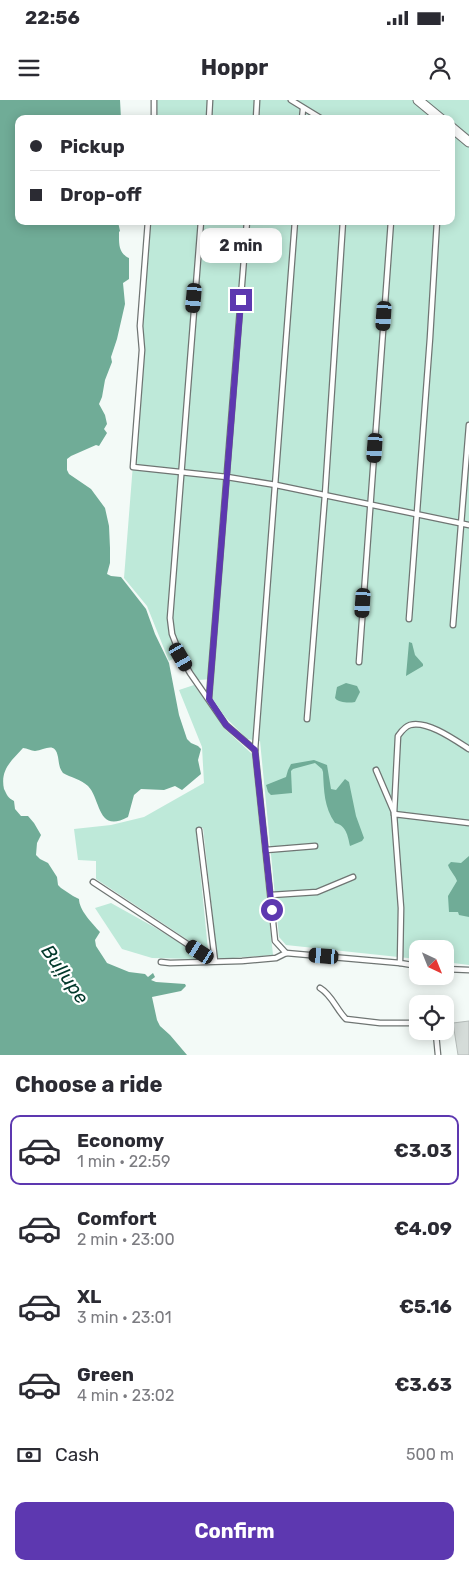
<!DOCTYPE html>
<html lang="en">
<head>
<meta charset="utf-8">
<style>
	body { margin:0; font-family:Rubik,sans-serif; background:#f7f7f7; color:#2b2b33; height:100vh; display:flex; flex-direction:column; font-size:19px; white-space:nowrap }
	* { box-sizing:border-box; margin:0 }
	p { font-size:16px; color:#7c7c81 }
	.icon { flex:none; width:28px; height:28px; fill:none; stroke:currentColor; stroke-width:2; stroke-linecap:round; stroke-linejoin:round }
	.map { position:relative; height:955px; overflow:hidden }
	.panel { display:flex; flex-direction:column; background:#fff; flex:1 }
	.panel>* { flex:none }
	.guide { position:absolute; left:15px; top:15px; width:440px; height:110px; border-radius:10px; box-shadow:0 2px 12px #0003; display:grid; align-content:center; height:110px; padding:0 15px; background:#fff }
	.needle { width:32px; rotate:137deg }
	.controls { position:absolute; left:409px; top:840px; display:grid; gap:10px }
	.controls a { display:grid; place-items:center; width:45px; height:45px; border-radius:10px; background:#fff; box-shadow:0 2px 12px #0003; font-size:25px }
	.end { position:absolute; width:22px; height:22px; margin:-11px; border:6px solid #5d38b0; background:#fff; box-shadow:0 0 0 2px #fff }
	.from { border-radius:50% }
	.bubble { position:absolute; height:35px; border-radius:10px; background:#fff; box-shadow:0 2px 12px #0003; font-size:16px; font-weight:700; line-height:35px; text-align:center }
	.car { position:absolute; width:15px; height:30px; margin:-15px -8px; border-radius:6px; box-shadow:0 0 4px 1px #0007; background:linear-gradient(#222 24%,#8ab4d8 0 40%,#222 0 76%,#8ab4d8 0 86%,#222 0) }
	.guide b { display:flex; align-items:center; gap:18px; height:48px; font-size:19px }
	.guide b+b { border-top:1px solid #e1e1e2 }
	.guide i { width:12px; height:12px; background:#2b2b33 }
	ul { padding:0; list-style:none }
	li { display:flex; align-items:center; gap:15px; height:70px; margin:0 10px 8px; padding:0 5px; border:2px solid transparent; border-radius:10px }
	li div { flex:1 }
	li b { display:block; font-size:19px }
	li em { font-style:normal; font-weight:700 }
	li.current { border-color:#5d38b0 }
	li>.icon { width:45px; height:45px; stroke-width:1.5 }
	h2 { padding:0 15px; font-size:22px; line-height:60px }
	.pay { display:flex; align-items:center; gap:12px; height:55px; padding:0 15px; font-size:19px }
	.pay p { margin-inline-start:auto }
	.button { display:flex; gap:10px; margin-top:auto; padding:10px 15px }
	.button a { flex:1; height:58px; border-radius:10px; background:#5d38b0; color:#fff; font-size:20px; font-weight:700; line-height:58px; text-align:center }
	.status { display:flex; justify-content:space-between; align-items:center; height:35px; padding:0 25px; background:#fff; direction:ltr }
	.status svg { height:14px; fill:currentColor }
	header { display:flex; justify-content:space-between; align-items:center; height:65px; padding:0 15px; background:#fff; font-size:22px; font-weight:700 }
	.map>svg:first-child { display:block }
	.green { fill:#bee9d9 }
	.water { fill:#70ac97 }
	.building { fill:#d5dcd9; stroke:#b4bbb8 }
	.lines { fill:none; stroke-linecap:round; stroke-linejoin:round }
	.service-casing { stroke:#6f7573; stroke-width:7 }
	.minor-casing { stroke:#6f7573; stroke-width:11 }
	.service { stroke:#fff; stroke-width:4.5 }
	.minor { stroke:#fff; stroke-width:9 }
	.route { stroke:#5d38b0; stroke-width:6 }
	.labels { text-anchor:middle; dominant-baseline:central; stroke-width:4.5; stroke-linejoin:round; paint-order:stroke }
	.water-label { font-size:19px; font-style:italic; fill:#00382a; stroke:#fff }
</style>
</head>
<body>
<div class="status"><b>22:56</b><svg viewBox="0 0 49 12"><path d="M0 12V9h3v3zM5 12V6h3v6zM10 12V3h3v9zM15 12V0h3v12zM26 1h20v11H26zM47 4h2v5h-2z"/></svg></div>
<header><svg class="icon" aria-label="menu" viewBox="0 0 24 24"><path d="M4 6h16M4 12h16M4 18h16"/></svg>Hoppr<svg class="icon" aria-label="person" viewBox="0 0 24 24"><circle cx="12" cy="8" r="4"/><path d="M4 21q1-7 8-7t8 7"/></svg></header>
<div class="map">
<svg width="469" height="955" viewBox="0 0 469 955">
	<rect width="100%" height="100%" fill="#f3faf7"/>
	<g class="green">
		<path d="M154 0H469V865L445 862V849H418L417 859 286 845 279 837 260 641 247 639 225 617 212 598 214 579 198 580 183 554 169 561 147 506 124 478 142 250 140 226 148 121H451V19H154Z"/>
		<path d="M194 585 226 630 252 654 273 855 220 859 217 857 203 728 196 729 208 850H203L96 779V761L78 760 74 729 111 725 144 717 204 683 202 647 179 590Z"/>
		<path d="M111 803 154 827 201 856 197 859 152 858 122 849 95 808Z"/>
	</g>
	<g class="water">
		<path d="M0 0H120L121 19H19V121L118 122 120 131 119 132C119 143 118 153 129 158V179L123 183 125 204 117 239 111 257 112 262 105 280 102 297 99 304 105 315 107 324 104 329 107 333 99 346 96 345 71 356 67 359V370L69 374 91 389 105 408 109 426 110 448V463L107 474 111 476 121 477 146 509 155 534 169 563 179 615 187 639 191 643 198 646 201 649 198 660 201 674 182 690 175 686 164 690 141 689 134 695 128 717C97 734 101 699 88 686 82 680 70 677 63 673 59 668 59 663 58 657 55 641 45 650 35 651 31 651 27 648 23 648 11 661 0 670 4 689 7 695 8 698 14 701L15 709 21 716H28L34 723 41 735 37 743 36 755 40 759 48 763 57 777 58 785 61 788 73 796 79 799C79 810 92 823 100 832L95 840 96 846 107 863 129 872 145 874 148 877 153 873 155 877 151 880 156 882 185 884 186 886 181 891 152 897 157 920 160 926 170 935 187 955H0Z"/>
		<path d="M409 542 412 543 415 555 423 564V566L406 576Z"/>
		<path d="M346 583 357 586 360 592 355 602C349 603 339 603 335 598L337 587Z"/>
		<path d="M314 660 327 665 331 689 336 690 345 679 349 682 356 716 364 738 362 741 350 746C348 736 346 725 335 723 324 707 324 691 323 672L322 669 315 663 293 669 291 671 292 693 271 695 268 692 266 685 286 677 288 670 291 664Z"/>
		<path d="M469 756V817L459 815 458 812H449L448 796 457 781C455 775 450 771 448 765L451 762 461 763Z"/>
	</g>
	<path class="building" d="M469 921V955H458L453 923Z"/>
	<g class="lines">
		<defs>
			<g id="service">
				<path d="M154 0V19"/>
				<path d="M291 0 322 19"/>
				<path d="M209 19 210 0"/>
				<path d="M256 19 257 0"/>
				<path d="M302 19 303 9"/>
				<path d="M148 121 140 226 142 250 133 367 227 377 276 385 469 425"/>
				<path d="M201 121 170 518 172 534 181 557 190 573 226 625 255 650"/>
				<path d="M409 519 430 238 437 121"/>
				<path d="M453 525 469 325"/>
				<path d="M359 562 391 121"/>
				<path d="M209 598 247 121"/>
				<path d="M307 619 325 395 343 121"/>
				<path d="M376 670 394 712"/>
				<path d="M394 714 398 636C401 632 404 627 410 625 427 620 455 640 469 649"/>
				<path d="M199 730 215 861"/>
				<path d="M266 750 315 746"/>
				<path d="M93 782 213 861"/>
				<path d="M271 795 317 792 353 777"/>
				<path d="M286 853 275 841 255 650 295 121"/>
				<path d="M161 862 170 863 242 861 276 858 286 853 400 863"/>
				<path d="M418 866 400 863 401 808 394 714 469 723"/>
				<path d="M445 869 469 870"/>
				<path d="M320 888C332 895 336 909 346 919L380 923H418"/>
				<path d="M434 931 436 934 438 955"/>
			</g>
			<g id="minor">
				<path d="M418 0 441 19"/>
				<path d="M451 27 469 42"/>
			</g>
		</defs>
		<use href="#service" class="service-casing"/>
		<use href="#minor" class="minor-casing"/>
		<use href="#service" class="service"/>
		<use href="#minor" class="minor"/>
	</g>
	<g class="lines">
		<path class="route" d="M241 200 209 599 226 625 255 650 272 810"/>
	</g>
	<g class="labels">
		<g class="water-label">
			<text transform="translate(65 874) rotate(55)">Buļļupe</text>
		</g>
	</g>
</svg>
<div class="controls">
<a><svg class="needle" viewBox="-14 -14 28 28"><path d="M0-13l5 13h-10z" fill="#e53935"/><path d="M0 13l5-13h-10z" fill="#7c7c81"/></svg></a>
<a><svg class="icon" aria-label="locate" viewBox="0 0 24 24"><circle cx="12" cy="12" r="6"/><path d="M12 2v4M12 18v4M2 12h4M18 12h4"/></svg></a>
</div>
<i class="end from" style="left:272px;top:810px"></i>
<i class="end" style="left:241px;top:200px"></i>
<div class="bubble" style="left:200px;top:128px;width:82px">2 min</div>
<i class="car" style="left:194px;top:198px;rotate:185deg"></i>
<i class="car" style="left:384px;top:216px;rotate:184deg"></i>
<i class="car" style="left:375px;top:348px;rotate:184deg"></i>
<i class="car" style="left:363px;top:503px;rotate:184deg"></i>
<i class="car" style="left:181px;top:557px;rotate:150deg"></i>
<i class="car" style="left:200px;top:852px;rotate:303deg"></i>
<i class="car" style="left:324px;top:856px;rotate:275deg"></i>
<div class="guide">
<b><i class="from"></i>Pickup</b>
<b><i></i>Drop-off</b>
</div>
</div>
<section class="panel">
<h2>Choose a ride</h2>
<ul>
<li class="current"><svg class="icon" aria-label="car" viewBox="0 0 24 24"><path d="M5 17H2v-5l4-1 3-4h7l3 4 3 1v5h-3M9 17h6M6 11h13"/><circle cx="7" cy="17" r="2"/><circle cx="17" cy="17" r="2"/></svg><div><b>Economy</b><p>1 min · 22:59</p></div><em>€3.03</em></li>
<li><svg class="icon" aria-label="car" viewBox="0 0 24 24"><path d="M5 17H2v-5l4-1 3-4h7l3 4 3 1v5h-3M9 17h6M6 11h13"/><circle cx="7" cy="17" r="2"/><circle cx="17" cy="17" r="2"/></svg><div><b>Comfort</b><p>2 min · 23:00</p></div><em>€4.09</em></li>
<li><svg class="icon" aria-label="car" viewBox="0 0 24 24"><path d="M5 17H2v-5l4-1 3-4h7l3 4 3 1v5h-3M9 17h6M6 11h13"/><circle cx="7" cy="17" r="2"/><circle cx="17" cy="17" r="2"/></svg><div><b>XL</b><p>3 min · 23:01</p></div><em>€5.16</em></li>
<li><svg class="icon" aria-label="car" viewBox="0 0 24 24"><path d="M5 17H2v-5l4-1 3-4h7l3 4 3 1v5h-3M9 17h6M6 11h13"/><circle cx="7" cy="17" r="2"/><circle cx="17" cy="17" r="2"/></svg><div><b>Green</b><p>4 min · 23:02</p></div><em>€3.63</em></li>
</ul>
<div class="pay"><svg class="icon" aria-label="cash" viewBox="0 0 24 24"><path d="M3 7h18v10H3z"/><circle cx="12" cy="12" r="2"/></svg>Cash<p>500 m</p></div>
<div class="button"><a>Confirm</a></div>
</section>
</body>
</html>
